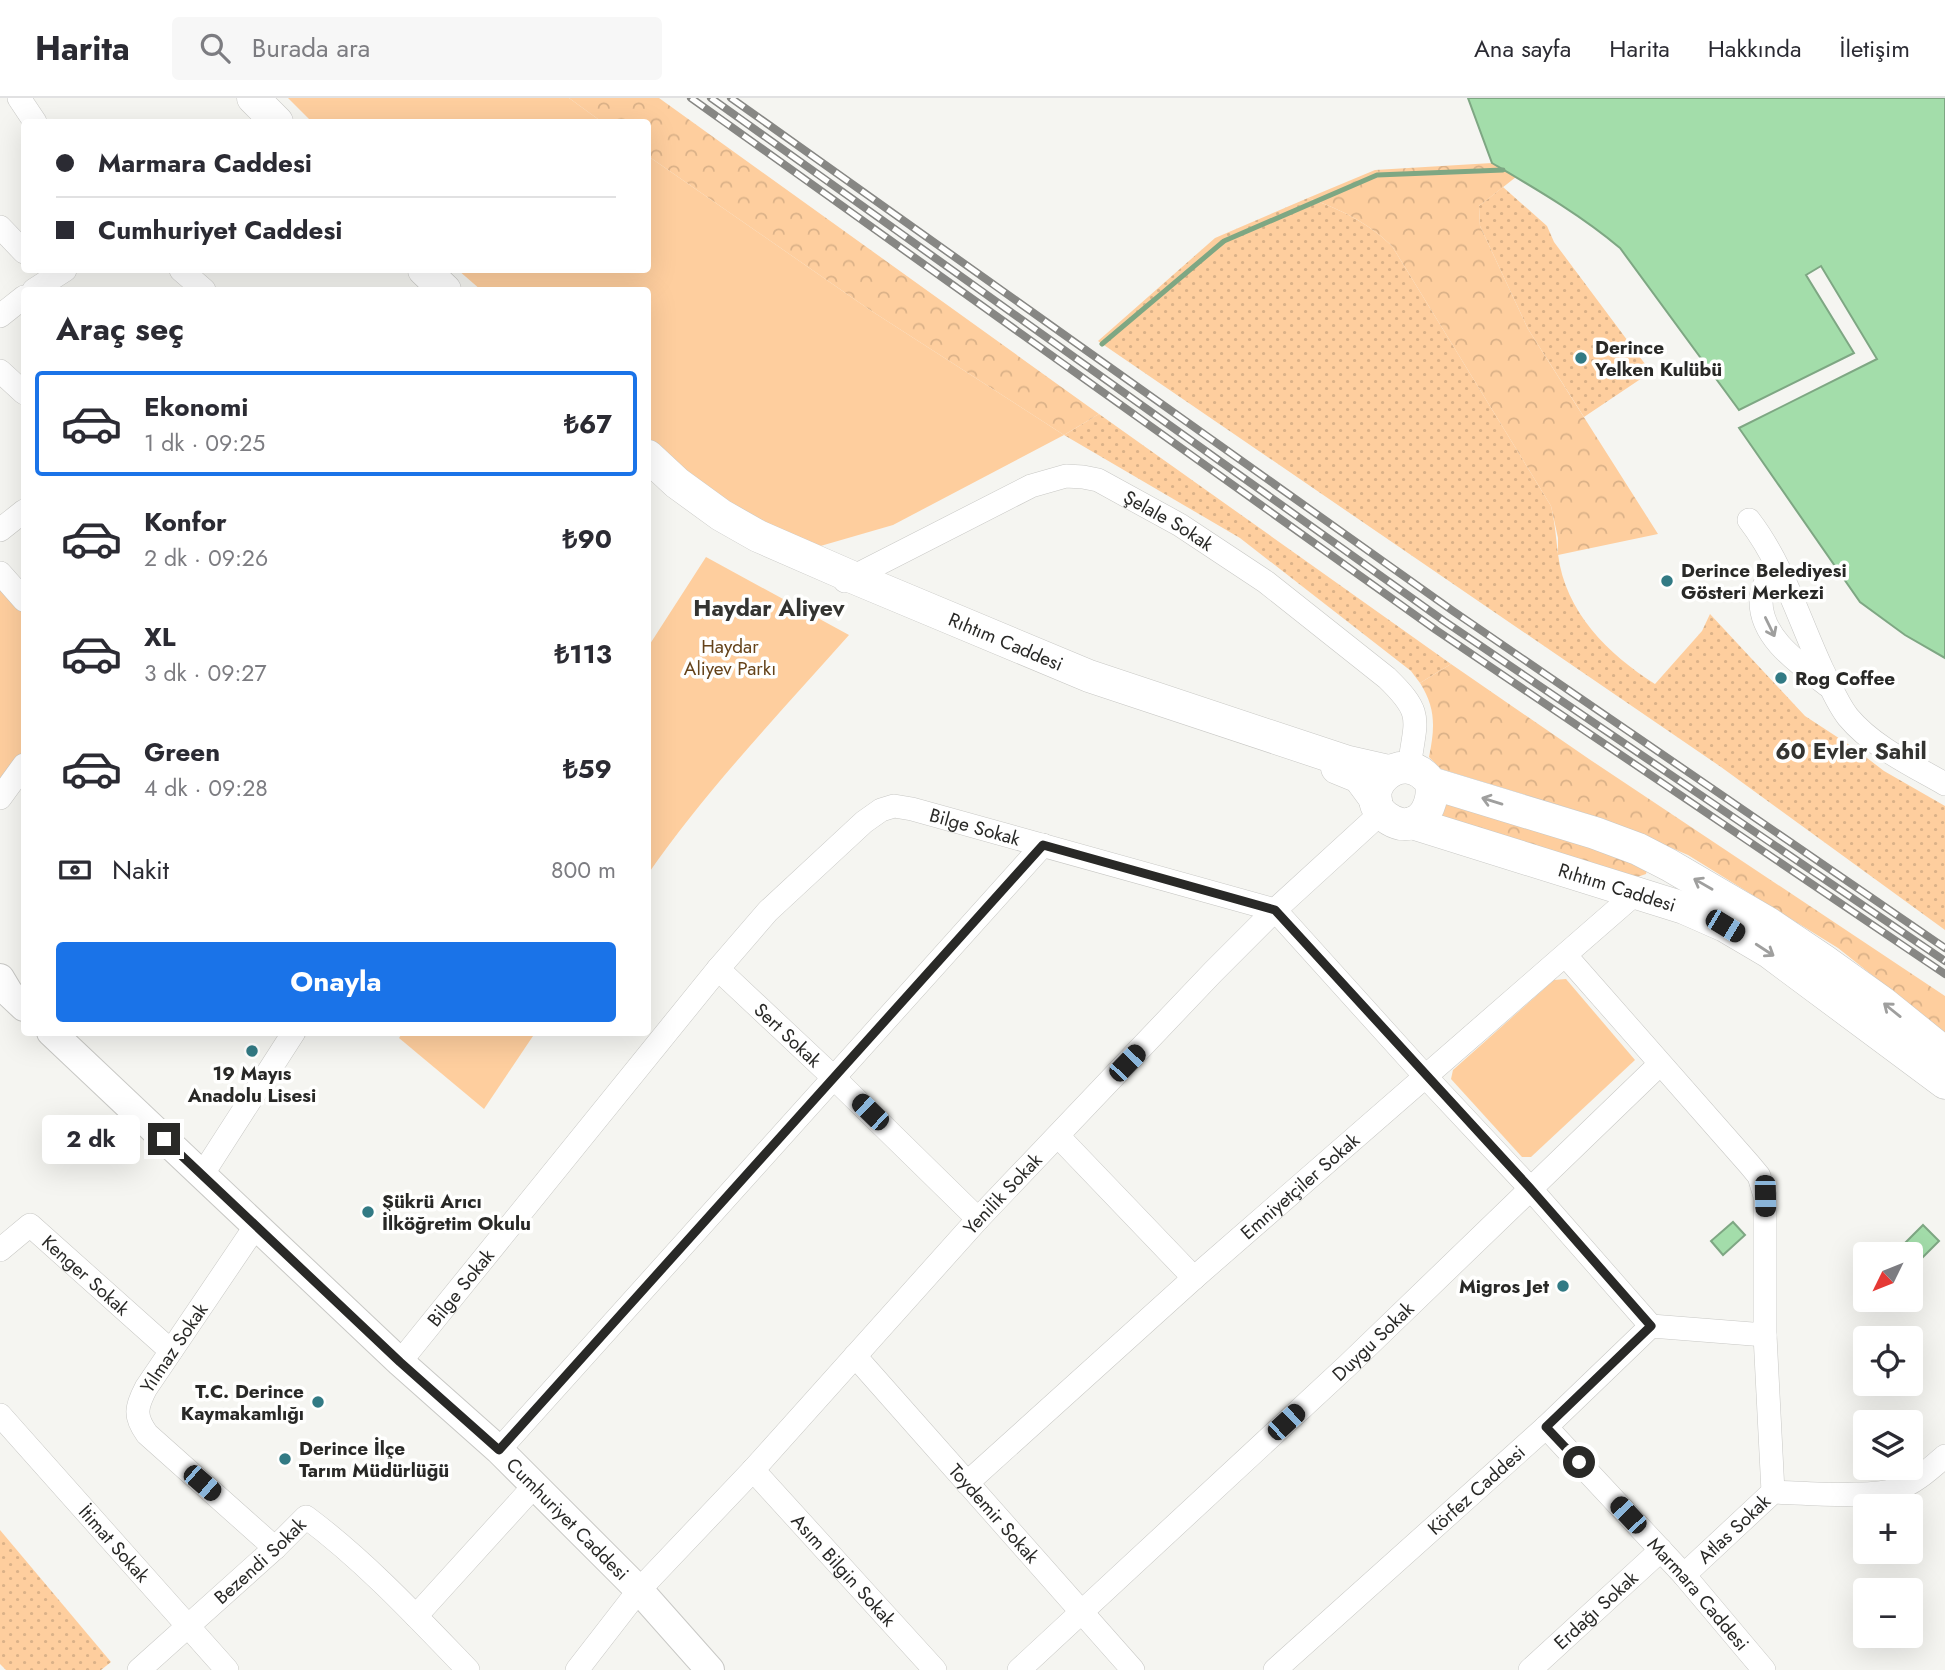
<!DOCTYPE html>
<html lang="tr">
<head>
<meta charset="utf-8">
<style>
	body { margin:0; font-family:Jost,sans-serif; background:#f7f7f7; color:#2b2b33; height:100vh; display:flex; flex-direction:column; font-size:26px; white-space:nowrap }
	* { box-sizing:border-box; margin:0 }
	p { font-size:23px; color:#7c7c81 }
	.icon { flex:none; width:38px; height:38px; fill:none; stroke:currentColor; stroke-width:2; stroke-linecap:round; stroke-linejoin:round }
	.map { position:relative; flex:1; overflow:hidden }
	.drawer { position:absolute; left:21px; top:189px; width:630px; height:749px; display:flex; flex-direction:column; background:#fff; border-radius:7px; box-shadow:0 7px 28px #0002 }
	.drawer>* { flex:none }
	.hud { position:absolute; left:21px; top:21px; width:630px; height:154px; border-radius:7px; box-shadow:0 7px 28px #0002; display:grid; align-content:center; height:154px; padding:0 35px; background:#fff }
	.needle { width:46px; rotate:227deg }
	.tools { position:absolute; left:1853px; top:1144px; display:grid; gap:14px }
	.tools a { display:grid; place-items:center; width:70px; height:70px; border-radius:7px; background:#fff; box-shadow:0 7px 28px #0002; font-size:35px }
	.end { position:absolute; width:32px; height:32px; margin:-16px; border:9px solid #292927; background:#fff; box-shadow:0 0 0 4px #fff }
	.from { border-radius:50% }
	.bubble { position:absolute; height:49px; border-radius:7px; background:#fff; box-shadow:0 7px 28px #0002; font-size:23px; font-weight:700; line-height:49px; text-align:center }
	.car { position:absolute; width:21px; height:42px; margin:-21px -10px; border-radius:9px; box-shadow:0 0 5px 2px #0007; background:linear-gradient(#222 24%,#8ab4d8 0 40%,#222 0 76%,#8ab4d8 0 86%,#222 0) }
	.hud b { display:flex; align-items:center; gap:24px; height:66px; font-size:26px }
	.hud b+b { border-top:2px solid #e1e1e2 }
	.hud i { width:18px; height:18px; background:#2b2b33 }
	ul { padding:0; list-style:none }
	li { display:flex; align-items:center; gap:21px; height:105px; margin:0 14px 10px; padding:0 21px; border:4px solid transparent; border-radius:7px }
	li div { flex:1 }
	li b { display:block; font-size:26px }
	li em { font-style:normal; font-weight:700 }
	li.selected { border-color:#1a73e8 }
	li>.icon { width:63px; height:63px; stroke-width:1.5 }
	h2 { padding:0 35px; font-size:32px; line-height:84px }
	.pay { display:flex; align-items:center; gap:18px; height:77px; padding:0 35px; font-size:26px }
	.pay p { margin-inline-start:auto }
	.primary-button { display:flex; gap:14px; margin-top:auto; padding:14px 35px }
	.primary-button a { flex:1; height:80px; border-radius:7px; background:#1a73e8; color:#fff; font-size:28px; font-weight:700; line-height:80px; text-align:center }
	header { display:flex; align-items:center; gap:42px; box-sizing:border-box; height:98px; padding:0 35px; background:#fff; border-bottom:2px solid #e1e1e2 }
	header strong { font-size:33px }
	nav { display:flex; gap:38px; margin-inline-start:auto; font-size:24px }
	.search { width:490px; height:63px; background:#f7f7f7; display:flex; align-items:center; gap:18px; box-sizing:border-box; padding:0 24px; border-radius:7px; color:#7c7c81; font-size:26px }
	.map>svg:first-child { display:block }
	.grass { fill:url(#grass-dots) }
	.forest { fill:url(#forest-crowns) }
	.park { fill:#fece9e }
	.water { fill:#a3ddaa; stroke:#7ea783; stroke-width:2 }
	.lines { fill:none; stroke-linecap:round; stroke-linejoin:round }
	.stream { stroke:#7ea783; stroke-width:5 }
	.minor-casing { stroke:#c8c8c5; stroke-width:24 }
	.tertiary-casing { stroke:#c8c8c5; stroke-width:30 }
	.secondary-casing { stroke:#c8c8c5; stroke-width:33 }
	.minor { stroke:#fff; stroke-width:23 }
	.tertiary { stroke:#fff; stroke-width:28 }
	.secondary { stroke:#fff; stroke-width:32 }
	.rail-casing { stroke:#878784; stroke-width:8 }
	.rail { stroke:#fffffe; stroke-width:5; stroke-dasharray:16; stroke-linecap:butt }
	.oneway { stroke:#9f9f9e }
	.route { stroke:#292927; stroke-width:9 }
	.poi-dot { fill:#327a84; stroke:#fffffe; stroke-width:2.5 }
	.labels { text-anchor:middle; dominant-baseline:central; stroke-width:7; stroke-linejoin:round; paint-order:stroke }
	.poi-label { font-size:19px; font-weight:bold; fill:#292927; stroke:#fffffe; text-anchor:start }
	.street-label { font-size:19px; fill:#292927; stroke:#fffffe }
	.park-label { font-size:19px; fill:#65431a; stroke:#fffffe }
	.quarter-label { font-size:23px; font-weight:bold; fill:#343431; stroke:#fffffe }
</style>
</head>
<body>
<header>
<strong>Harita</strong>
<div class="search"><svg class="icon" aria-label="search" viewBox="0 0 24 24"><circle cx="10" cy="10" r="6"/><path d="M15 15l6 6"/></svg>Burada ara</div>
<nav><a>Ana sayfa</a><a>Harita</a><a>Hakkında</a><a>İletişim</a></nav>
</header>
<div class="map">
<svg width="1945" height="1572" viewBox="0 0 1945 1572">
	<defs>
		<pattern id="grass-dots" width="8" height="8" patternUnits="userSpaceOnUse" patternTransform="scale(1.75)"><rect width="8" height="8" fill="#fece9e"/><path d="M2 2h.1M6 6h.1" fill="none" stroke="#dab188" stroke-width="1.8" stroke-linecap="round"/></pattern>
		<pattern id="forest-crowns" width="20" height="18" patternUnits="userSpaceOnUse" patternTransform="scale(1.75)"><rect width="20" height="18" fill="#fece9e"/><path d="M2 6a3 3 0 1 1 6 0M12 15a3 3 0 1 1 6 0" fill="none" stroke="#dab188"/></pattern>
	</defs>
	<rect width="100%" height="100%" fill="#f5f5f1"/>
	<g class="grass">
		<path d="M1503 89 1547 128 1554 144 1651 274 1584 319 1528 231 1480 128 1479 108Z"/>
		<path d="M1308 100C1340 111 1367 124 1392 148L1551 408C1555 425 1556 440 1558 456 1565 514 1608 556 1655 586L1702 533 1710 516 1805 618 1854 650 1884 673 1945 708V832L1721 669 1098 243 1215 140Z"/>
		<path d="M1099 316 1451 566 1420 585 1411 573 1240 440 1064 337Z"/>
		<path d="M0 1432 111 1564 101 1572H6L0 1566Z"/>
	</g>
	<g class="forest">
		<path d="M569 0H659L1099 316 1064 337 870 212 648 58V24H602Z"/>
		<path d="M1492 65 1516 79 1479 108 1480 128 1528 231 1658 436 1558 457V440L1551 408 1392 148C1367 124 1340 111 1308 100L1375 72Z"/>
		<path d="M1451 566 1589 661 1945 898V935L1838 850 1688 757 1604 721 1441 671 1429 659C1435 630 1436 610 1420 585Z"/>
		<path d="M1447 701 1648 768 1646 776 1637 779 1438 719 1444 711Z"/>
	</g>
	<g class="park">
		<path d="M288 0H569L602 24H312Z"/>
		<path d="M648 58 870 212 1064 337 893 427 817 449 769 429 697 384 648 341V192H481L458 172H648Z"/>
		<path d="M706 459 849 537C780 615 707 691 648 776V549Z"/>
		<path d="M0 475 24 502V667L0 700Z"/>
		<path d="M1566 881 1635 962 1531 1059H1522L1451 981 1453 972 1554 882Z"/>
		<path d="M403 934H535V935L484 1011 399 940Z"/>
	</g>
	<g class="water">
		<path d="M1468 0H1945V560L1905 537 1860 504 1739 330 1877 261 1821 168 1806 177 1854 255 1739 312 1620 150C1581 117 1536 91 1492 65Z"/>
		<path d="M1733 1124 1745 1137 1723 1157 1711 1143Z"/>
		<path d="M1923 1127 1939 1143 1912 1170 1911 1157H1899L1896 1154Z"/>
	</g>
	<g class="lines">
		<path class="stream" d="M1102 246 1224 143 1377 77 1503 72"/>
		<defs>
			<g id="minor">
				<path d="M19 0 35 24"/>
				<path d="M0 129 24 154"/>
				<path d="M181 172 204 192"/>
				<path d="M34 192 65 172"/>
				<path d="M0 218 24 199"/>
				<path d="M0 273 24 295"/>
				<path d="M1749 422C1783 466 1799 522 1822 571 1830 587 1837 605 1848 619 1873 649 1912 667 1945 686"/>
				<path d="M0 432 24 413"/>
				<path d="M1776 467C1770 477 1761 489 1761 502 1760 540 1800 566 1827 587"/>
				<path d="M0 475 24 502"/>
				<path id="s1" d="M845 483 1031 388 1066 378 1083 379 1098 382 1180 427 1266 484 1387 580C1424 616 1416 620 1409 669"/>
				<path d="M0 700 24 667"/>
				<path d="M1566 858 1749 1066 1759 1078 1765 1098V1237L1773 1394"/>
				<path id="s2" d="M718 871 833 979 978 1121"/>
				<path d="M1058 1038 1194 1180"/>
				<path d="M202 1077 294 934"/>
				<path d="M255 1129 146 1290C136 1309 134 1318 147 1336L275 1450"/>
				<path id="s3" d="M0 1152 30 1127 171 1253"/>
				<path id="s4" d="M855 1258 1133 1572"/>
				<path id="s5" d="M400 1264 718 871 768 813 864 724 881 712 894 708 912 711 1275 812 1425 978 1529 1089 1651 1228"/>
				<path id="s6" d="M0 1317 227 1572"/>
				<path id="s7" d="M1546 1329 1684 1477 1764 1572"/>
				<path d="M499 1352 1043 747"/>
				<path id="s8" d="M753 1372 935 1572"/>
				<path id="s9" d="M967 1385 1194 1180 1636 795"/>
				<path id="s10" d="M1684 1477 1773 1394C1806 1395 1864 1400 1895 1392 1914 1386 1930 1371 1945 1358"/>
				<path d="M416 1518 535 1387"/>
				<path id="s11" d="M139 1572 275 1450 306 1419C365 1463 417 1519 468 1572"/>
				<path id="s12" d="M577 1572 639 1492 753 1372 978 1121 1213 874 1275 812 1381 715"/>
				<path id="s13" d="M1019 1572 1348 1267 1660 966"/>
				<path id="s14" d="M1275 1572 1546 1329 1651 1228 1765 1237"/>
				<path id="s15" d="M1530 1572 1661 1452"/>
			</g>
			<g id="tertiary">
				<path d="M0 880 9 895 24 909"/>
				<path id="s16" d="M51 934 400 1264 499 1352 639 1492 710 1572"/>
			</g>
			<g id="secondary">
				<path d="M253 0 277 24"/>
				<path d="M424 172 445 192"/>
				<path id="s17" d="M648 358 677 385 721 417 758 438 852 479 1089 578 1345 663 1389 673"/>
				<path d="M1337 670 1359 679 1376 702"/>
				<path d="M1431 685C1434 703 1425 729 1401 726 1396 725 1390 722 1386 719 1353 695 1402 644 1431 685L1595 735 1638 751 1669 767 1768 825 1823 862 1883 905 1945 955"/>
				<path id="s18" d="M1412 725 1684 810 1725 828 1769 854 1945 985"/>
			</g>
		</defs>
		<use href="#minor" class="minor-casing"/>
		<use href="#tertiary" class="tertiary-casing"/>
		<use href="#secondary" class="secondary-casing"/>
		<use href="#minor" class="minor"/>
		<use href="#tertiary" class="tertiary"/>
		<use href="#secondary" class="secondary"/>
		<defs>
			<g id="rail">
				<path d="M691 0 1436 532 1945 876"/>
				<path d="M711 0 1444 523 1945 863"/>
				<path d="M731 0 1453 513 1945 850"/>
			</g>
		</defs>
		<use href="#rail" class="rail-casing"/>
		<use href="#rail" class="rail"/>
	</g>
	<defs><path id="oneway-shaft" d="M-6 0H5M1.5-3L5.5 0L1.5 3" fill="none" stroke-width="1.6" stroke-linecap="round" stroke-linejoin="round" transform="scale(1.75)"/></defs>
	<g class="oneway">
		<use href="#oneway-shaft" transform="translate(1770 529) rotate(64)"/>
		<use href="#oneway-shaft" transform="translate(1492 703) rotate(-163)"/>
		<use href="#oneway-shaft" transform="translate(1703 786) rotate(-150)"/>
		<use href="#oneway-shaft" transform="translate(1765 852) rotate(33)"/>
		<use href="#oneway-shaft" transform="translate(1892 912) rotate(-141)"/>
	</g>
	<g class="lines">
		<path class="route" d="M164 1041 400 1264 499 1352 1043 747 1275 812 1529 1089 1651 1228 1546 1329 1579 1364"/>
	</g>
	<g class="poi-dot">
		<circle cx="1581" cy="260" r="7"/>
		<circle cx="1667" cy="483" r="7"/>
		<circle cx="1781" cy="580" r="7"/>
		<circle cx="252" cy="953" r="7"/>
		<circle cx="368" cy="1114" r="7"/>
		<circle cx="1563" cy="1188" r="7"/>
		<circle cx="318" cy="1304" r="7"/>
		<circle cx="285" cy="1361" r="7"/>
	</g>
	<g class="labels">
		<g class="poi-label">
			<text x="1595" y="249">Derince<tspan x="1595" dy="22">Yelken Kulübü</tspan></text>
			<text x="1681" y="472">Derince Belediyesi<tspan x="1681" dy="22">Gösteri Merkezi</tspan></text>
			<text x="1795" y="580">Rog Coffee</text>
			<text x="252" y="975" text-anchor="middle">19 Mayıs<tspan x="252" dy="22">Anadolu Lisesi</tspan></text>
			<text x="382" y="1103">Şükrü Arıcı<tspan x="382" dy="22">İlköğretim Okulu</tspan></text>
			<text x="1549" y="1188" text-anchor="end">Migros Jet</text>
			<text x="304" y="1293" text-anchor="end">T.C. Derince<tspan x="304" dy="22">Kaymakamlığı</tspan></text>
			<text x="299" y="1350">Derince İlçe<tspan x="299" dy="22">Tarım Müdürlüğü</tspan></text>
		</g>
		<g class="street-label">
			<text stroke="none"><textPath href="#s1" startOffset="359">Şelale Sokak</textPath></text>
			<text stroke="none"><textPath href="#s17" startOffset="406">Rıhtım Caddesi</textPath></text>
			<text stroke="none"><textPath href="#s5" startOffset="831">Bilge Sokak</textPath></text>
			<text stroke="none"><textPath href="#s18" startOffset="215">Rıhtım Caddesi</textPath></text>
			<text stroke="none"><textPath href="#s2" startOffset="96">Sert Sokak</textPath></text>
			<text stroke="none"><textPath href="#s9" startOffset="446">Emniyetçiler Sokak</textPath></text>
			<text stroke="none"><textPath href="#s12" startOffset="639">Yenilik Sokak</textPath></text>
			<text stroke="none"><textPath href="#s3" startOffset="114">Kenger Sokak</textPath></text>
			<text stroke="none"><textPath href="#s5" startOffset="96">Bilge Sokak</textPath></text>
			<text stroke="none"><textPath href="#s13" startOffset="483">Duygu Sokak</textPath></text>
			<text transform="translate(174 1250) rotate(-56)">Yılmaz Sokak</text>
			<text stroke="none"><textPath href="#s14" startOffset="270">Körfez Caddesi</textPath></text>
			<text stroke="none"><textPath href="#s4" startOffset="210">Toydemir Sokak</textPath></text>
			<text stroke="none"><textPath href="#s16" startOffset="710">Cumhuriyet Caddesi</textPath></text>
			<text stroke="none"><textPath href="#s10" startOffset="68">Atlas Sokak</textPath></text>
			<text stroke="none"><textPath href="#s6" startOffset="172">İtimat Sokak</textPath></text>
			<text stroke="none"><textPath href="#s11" startOffset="163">Bezendi Sokak</textPath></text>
			<text stroke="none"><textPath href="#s8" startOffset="135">Asım Bilgin Sokak</textPath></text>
			<text stroke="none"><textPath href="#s7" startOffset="226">Marmara Caddesi</textPath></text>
			<text stroke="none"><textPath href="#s15" startOffset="89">Erdağı Sokak</textPath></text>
		</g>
		<g class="park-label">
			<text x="730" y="548">Haydar<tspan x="730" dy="22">Aliyev Parkı</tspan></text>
		</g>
		<g class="quarter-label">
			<text x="769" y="510">Haydar Aliyev</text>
			<text x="1851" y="653">60 Evler Sahil</text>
		</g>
	</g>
</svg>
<div class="tools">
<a><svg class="needle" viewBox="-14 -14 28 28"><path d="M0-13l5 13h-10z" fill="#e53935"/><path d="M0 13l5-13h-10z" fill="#7c7c81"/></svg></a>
<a><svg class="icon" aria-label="locate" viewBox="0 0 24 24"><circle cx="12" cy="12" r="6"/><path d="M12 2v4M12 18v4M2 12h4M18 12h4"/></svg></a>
<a><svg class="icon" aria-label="layers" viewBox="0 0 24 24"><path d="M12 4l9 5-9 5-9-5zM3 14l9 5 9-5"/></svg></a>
<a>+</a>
<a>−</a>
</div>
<i class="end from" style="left:1579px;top:1364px"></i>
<i class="end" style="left:164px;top:1041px"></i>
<div class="bubble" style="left:42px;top:1017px;width:98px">2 dk</div>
<i class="car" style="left:1725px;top:828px;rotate:121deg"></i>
<i class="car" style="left:1127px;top:965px;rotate:44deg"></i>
<i class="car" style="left:870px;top:1014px;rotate:314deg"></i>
<i class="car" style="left:1765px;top:1098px;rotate:179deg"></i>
<i class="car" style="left:1286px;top:1324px;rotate:47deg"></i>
<i class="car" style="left:202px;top:1385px;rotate:131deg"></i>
<i class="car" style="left:1628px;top:1417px;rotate:317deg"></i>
<div class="hud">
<b><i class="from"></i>Marmara Caddesi</b>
<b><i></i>Cumhuriyet Caddesi</b>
</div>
<section class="drawer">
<h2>Araç seç</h2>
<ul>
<li class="selected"><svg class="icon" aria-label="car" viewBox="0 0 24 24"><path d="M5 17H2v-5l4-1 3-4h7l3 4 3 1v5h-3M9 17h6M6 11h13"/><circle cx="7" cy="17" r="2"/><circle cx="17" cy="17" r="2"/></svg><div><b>Ekonomi</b><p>1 dk · 09:25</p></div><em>₺67</em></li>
<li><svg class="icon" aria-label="car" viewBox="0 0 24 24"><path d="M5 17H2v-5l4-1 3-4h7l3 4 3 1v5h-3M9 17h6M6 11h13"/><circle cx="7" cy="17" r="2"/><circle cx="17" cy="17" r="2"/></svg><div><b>Konfor</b><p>2 dk · 09:26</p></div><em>₺90</em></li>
<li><svg class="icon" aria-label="car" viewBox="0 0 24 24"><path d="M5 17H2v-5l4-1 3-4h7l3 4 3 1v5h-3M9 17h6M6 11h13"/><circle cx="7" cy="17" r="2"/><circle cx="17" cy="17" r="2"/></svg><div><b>XL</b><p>3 dk · 09:27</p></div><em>₺113</em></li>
<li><svg class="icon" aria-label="car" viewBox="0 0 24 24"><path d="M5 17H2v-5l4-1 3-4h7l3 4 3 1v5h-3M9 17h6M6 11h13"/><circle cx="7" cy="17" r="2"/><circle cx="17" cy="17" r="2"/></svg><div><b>Green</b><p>4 dk · 09:28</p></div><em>₺59</em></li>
</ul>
<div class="pay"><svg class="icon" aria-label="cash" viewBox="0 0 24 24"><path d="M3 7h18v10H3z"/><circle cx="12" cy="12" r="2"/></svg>Nakit<p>800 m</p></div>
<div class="primary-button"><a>Onayla</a></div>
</section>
</div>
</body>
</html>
